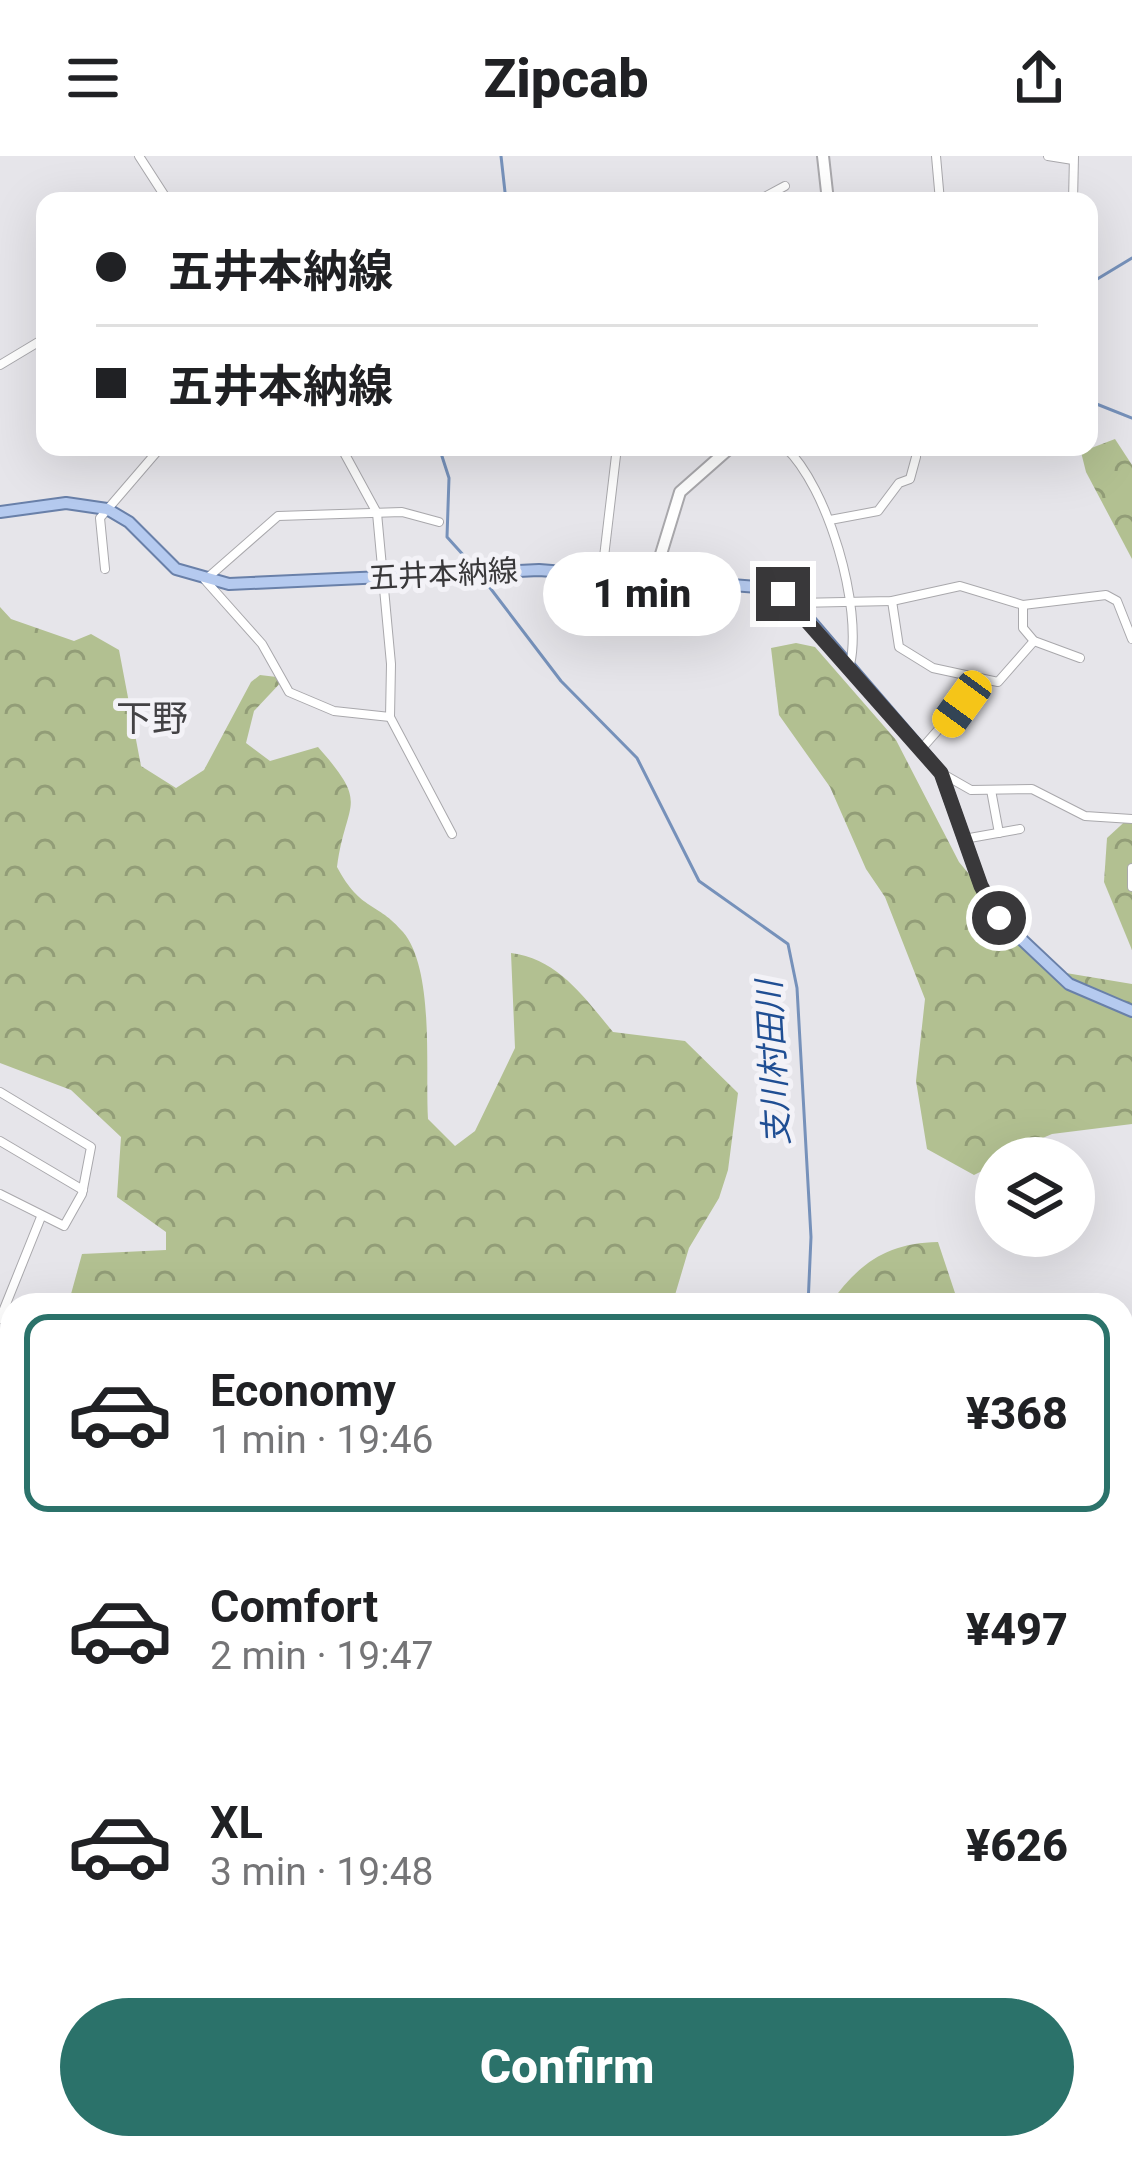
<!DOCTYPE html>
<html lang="en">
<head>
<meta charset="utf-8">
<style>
	body { margin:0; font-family:Roboto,"Noto Sans JP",sans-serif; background:#f6f6f6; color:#202124; height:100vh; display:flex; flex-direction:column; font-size:45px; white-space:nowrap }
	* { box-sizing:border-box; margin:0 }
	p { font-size:39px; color:#757577 }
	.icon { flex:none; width:66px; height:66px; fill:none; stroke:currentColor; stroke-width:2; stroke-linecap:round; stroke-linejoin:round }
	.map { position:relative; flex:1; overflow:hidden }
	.details { position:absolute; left:0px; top:1137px; width:1134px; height:867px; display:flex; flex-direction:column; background:#fff; border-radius:36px 36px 0 0; box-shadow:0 12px 48px #0002 }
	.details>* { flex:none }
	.guide { position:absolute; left:36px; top:36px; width:1062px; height:264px; border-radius:24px; box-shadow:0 12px 48px #0002; display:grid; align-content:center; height:264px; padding:0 60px; background:#fff }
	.buttons { position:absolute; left:975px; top:981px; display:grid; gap:24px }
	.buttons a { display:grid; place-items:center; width:120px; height:120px; border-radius:50%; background:#fff; box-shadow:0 12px 48px #0002; font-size:60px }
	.end { position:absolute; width:54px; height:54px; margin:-27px; border:15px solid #39383a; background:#fff; box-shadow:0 0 0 6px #fff }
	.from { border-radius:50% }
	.bubble { position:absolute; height:84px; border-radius:42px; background:#fff; box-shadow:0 12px 48px #0002; font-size:39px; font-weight:800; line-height:84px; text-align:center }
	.car { position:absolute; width:36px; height:72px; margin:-36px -18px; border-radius:15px; box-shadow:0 0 9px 3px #0007; background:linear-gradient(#f5c518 24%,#345 0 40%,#f5c518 0 76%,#345 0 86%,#f5c518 0) }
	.guide b { display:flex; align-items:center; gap:42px; height:114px; font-size:45px }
	.guide b+b { border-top:3px solid #e0e0e0 }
	.guide i { width:30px; height:30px; background:#202124 }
	ul { padding:21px 0 0; list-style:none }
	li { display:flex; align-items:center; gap:36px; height:198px; margin:0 24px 18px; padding:0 36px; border:6px solid transparent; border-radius:24px }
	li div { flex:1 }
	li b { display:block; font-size:45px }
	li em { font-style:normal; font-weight:800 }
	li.active { border-color:#2b726a }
	li>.icon { width:108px; height:108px; stroke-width:1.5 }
	.button { display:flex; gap:24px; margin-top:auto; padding:24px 60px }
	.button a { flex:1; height:138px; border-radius:72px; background:#2b726a; color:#fff; font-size:48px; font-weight:800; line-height:138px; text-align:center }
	header { display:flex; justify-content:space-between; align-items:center; height:156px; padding:0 60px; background:#fff; font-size:54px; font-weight:800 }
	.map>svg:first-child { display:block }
	.forest { fill:url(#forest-crowns) }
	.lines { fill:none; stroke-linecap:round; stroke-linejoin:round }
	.stream { stroke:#7691ba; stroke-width:3 }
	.minor-casing { stroke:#a9a8ac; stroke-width:10 }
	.tertiary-casing { stroke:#a9a8ac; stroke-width:12 }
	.secondary-casing { stroke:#a9a8ac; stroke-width:14 }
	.primary-casing { stroke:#6980a9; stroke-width:14 }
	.minor { stroke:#fff; stroke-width:8 }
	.tertiary { stroke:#fff; stroke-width:9 }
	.secondary { stroke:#fff; stroke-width:10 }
	.primary { stroke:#b5caef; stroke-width:10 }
	.route { stroke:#39383a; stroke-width:15 }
	.labels { text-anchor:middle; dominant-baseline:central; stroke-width:10; stroke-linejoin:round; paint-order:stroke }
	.street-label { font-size:30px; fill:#39383a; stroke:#f3f2f7 }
	.water-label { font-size:33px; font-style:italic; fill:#1f4e93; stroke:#f3f2f7 }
	.quarter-label { font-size:36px; fill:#434245; stroke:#f3f2f7 }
</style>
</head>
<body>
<header><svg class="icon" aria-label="menu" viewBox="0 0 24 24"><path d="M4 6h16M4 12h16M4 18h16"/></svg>Zipcab<svg class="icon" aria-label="share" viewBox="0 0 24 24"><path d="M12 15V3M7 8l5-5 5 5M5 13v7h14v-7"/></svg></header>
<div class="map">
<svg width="1132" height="2002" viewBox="0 0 1132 2002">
	<defs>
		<pattern id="forest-crowns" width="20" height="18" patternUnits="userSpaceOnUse" patternTransform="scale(3)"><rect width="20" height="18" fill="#b2c091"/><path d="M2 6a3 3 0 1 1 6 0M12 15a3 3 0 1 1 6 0" fill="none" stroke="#929d77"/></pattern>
	</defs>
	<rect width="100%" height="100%" fill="#e6e5ea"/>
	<g class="forest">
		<path d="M1115 283 1132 309V403L1086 316 1081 296Z"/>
		<path d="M0 451 11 463 74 485 91 478 119 494 141 610 176 632 204 614 251 526 260 519 285 522 254 555 246 587 270 605 318 591C371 651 346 643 337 711 361 756 377 745 403 776 435 814 425 914 428 963L455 990 475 975 515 892 511 797C558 803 584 841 613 876L685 885 738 937 728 1014 719 1042 689 1092 672 1149H68L82 1098 166 1094V1076L117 1041 121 981 71 934 0 907Z"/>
		<path d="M796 487 815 491 896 584 959 706 1048 814 1132 828V968L1052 978 996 1002V1008L974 1019 927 993 916 925 925 843 885 741 866 713 830 631 779 559 771 492Z"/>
		<path d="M1132 659V794L1104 726 1107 682Z"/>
		<path d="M938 1086 959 1149H829C858 1108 886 1087 938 1086Z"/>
		<path d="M12 1248V1332L0 1325V1265Z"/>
		<path d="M1132 1378V1647L1122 1656V1383Z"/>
		<path d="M1122 1777 1132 1779V2002H1110L1098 1992H1122Z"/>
		<path d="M353 1992H533L537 2002H355Z"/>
		<path d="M717 1992H793L794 2002H715Z"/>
	</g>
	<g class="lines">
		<g class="stream">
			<path d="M501 0 506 45"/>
			<path d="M1089 128 1132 102"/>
			<path d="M1089 245 1132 262"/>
			<path d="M439 291 449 322 447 381 475 412"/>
			<path d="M481 420 561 525 637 602 699 725 788 788 797 832 811 1081 808 1149"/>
			<path d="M902 1992 907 2002"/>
		</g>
		<defs>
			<g id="minor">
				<path d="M139 0 168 45"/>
				<path d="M936 0 940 45"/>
				<path d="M1048 0 1073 4"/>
				<path d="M757 45 785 30"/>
				<path d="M1073 45 1074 0"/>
				<path d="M0 209 45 182"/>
				<path d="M341 291 377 357 391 508 390 561 452 678"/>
				<path d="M785 291C828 331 863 451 850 509"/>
				<path d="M830 364 878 355 899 327 910 323 916 301"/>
				<path d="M105 413 100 362 161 291"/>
				<path d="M602 418 617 291"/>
				<path d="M892 445 899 491 933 512 998 526 1034 485"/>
				<path d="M796 447 892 445 960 430 1023 449 1106 439 1117 445 1132 483"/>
				<path d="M1023 449V472L1034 485 1080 502"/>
				<path d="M390 561 334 555 289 536 262 488 205 424 278 360 402 356 439 366"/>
				<path d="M923 591 983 523"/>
				<path d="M943 618 971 634 1032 633 1085 660 1132 663"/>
				<path d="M991 634 999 677"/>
				<path d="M964 683 1020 673"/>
				<path d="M1132 712V731"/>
				<path d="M0 936 91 991 82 1038 64 1070 0 1038"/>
				<path d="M0 985 83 1034"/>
				<path d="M0 1163 41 1061"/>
				<path d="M0 1188 12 1197"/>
				<path d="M0 1240 12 1247"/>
				<path d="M0 1343 12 1350"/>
				<path d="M300 1992 303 2002"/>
				<path d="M839 1992 842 2002"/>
				<path d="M54 1995 73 2002"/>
				<path d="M217 2002 267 1992"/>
			</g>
			<path id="tertiary" d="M0 1651H12"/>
			<g id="secondary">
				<path d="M823 0 828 45"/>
				<path d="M654 421 680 336 731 291"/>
			</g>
			<path id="primary" d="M0 356 66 347 107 353 129 366 176 413 229 428 539 414 770 432 795 447 941 617 981 730 999 762 1069 828 1132 855"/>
		</defs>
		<use href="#minor" class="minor-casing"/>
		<use href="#tertiary" class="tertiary-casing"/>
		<use href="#secondary" class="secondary-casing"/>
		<use href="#primary" class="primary-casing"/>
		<use href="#minor" class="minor"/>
		<use href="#tertiary" class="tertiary"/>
		<use href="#secondary" class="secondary"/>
		<use href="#primary" class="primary"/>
	</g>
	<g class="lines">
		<path class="route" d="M783 438 941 617 981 730 999 762"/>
	</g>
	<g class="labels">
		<g class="street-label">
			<text transform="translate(443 418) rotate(-3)">五井本納線</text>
		</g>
		<g class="water-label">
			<text transform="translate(773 907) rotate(-93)">支川村田川</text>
		</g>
		<g class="quarter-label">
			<text x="152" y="563">下野</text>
		</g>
	</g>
</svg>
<div class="buttons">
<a><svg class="icon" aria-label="layers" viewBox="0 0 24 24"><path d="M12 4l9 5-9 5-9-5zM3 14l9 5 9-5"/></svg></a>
</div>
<i class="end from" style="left:999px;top:762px"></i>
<i class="end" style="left:783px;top:438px"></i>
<div class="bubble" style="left:543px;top:396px;width:198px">1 min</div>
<i class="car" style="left:962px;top:548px;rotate:216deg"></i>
<div class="guide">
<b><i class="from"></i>五井本納線</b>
<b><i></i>五井本納線</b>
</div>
<section class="details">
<ul>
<li class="active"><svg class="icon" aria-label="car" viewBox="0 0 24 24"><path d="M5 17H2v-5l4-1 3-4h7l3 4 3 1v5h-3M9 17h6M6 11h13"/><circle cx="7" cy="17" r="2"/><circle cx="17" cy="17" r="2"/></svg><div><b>Economy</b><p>1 min · 19:46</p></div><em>¥368</em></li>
<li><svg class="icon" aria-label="car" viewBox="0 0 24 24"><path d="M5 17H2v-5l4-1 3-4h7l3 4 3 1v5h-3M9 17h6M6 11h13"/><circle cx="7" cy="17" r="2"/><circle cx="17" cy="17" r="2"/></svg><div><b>Comfort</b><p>2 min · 19:47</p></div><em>¥497</em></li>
<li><svg class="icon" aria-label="car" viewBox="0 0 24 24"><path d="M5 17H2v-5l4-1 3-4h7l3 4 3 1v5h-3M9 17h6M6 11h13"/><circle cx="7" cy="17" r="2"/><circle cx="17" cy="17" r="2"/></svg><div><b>XL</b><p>3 min · 19:48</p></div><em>¥626</em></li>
</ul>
<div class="button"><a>Confirm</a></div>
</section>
</div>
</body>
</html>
